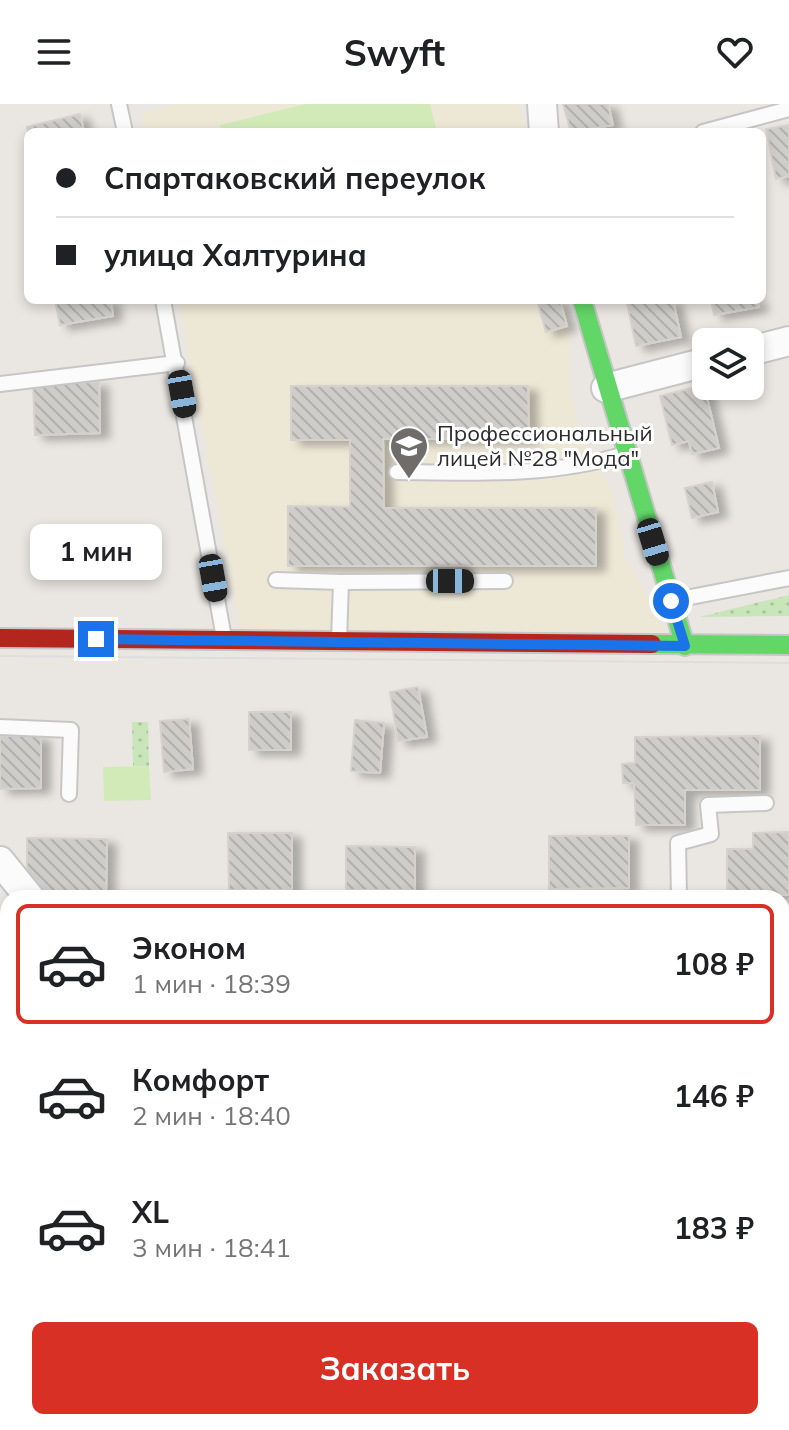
<!DOCTYPE html>
<html lang="ru">
<head>
<meta charset="utf-8">
<style>
	body { margin:0; font-family:Mulish,sans-serif; background:#f2f2f2; color:#202124; height:100vh; display:flex; flex-direction:column; font-size:30px; white-space:nowrap }
	* { box-sizing:border-box; margin:0 }
	p { font-size:26px; color:#757577 }
	.icon { flex:none; width:44px; height:44px; fill:none; stroke:currentColor; stroke-width:2; stroke-linecap:round; stroke-linejoin:round }
	.map { position:relative; flex:1; overflow:hidden }
	.side { position:absolute; left:0px; top:786px; width:790px; height:540px; display:flex; flex-direction:column; background:#fff; border-radius:24px 24px 0 0; box-shadow:0 4px 12px #0003 }
	.side>* { flex:none }
	.hud { position:absolute; left:24px; top:24px; width:742px; height:176px; border-radius:12px; box-shadow:0 4px 12px #0003; display:grid; align-content:center; height:176px; padding:0 32px; background:#fff }
	.fabs { position:absolute; left:692px; top:224px; display:grid; gap:16px }
	.fabs a { display:grid; place-items:center; width:72px; height:72px; border-radius:12px; background:#fff; box-shadow:0 4px 12px #0003; font-size:40px }
	.end { position:absolute; width:36px; height:36px; margin:-18px; border:10px solid #1a73e8; background:#fff; box-shadow:0 0 0 4px #fff }
	.from { border-radius:50% }
	.bubble { position:absolute; height:56px; border-radius:12px; background:#fff; box-shadow:0 4px 12px #0003; font-size:26px; font-weight:700; line-height:56px; text-align:center }
	.car { position:absolute; width:24px; height:48px; margin:-24px -12px; border-radius:10px; box-shadow:0 0 6px 2px #0007; background:linear-gradient(#222 24%,#8ab4d8 0 40%,#222 0 76%,#8ab4d8 0 86%,#222 0) }
	.hud b { display:flex; align-items:center; gap:28px; height:76px; font-size:30px }
	.hud b+b { border-top:2px solid #e0e0e0 }
	.hud i { width:20px; height:20px; background:#202124 }
	ul { padding:14px 0 0; list-style:none }
	li { display:flex; align-items:center; gap:24px; height:120px; margin:0 16px 12px; padding:0 16px; border:4px solid transparent; border-radius:12px }
	li div { flex:1 }
	li b { display:block; font-size:30px }
	li em { font-style:normal; font-weight:700 }
	li.selected { border-color:#d93025 }
	li>.icon { width:72px; height:72px; stroke-width:1.5 }
	.button { display:flex; gap:16px; margin-top:auto; padding:16px 32px }
	.button a { flex:1; height:92px; border-radius:12px; background:#d93025; color:#fff; font-size:32px; font-weight:700; line-height:92px; text-align:center }
	header { display:flex; justify-content:space-between; align-items:center; height:104px; padding:0 32px; background:#fff; font-size:36px; font-weight:700 }
	.map>svg:first-child { display:block }
	.education { fill:#ede7d6 }
	.grass { fill:url(#grass-dots) }
	.pitch { fill:#d2eab8 }
	.building { fill:url(#building-back-hatch); stroke:#d5d2ce; stroke-width:2; filter:url(#shadow) }
	.lines { fill:none; stroke-linecap:round; stroke-linejoin:round }
	.lane-casing { stroke:#c7c6c7; stroke-width:18 }
	.street-casing { stroke:#c7c6c7; stroke-width:32 }
	.fast-casing { stroke:#c7c6c7; stroke-width:22 }
	.jam-casing { stroke:#c7c6c7; stroke-width:22 }
	.lane { stroke:#fcfbfb; stroke-width:14 }
	.street { stroke:#fcfbfb; stroke-width:28 }
	.fast { stroke:#63d668; stroke-width:18 }
	.jam { stroke:#b3261e; stroke-width:18 }
	.tram { stroke:#dededf; stroke-width:2 }
	.route { stroke:#1a73e8; stroke-width:10 }
	.labels { text-anchor:middle; dominant-baseline:central; stroke-width:6; stroke-linejoin:round; paint-order:stroke }
	.poi-label { font-size:22px; fill:#2c2c2c; stroke:#fff; text-anchor:start }
</style>
</head>
<body>
<header><svg class="icon" aria-label="menu" viewBox="0 0 24 24"><path d="M4 6h16M4 12h16M4 18h16"/></svg>Swyft<svg class="icon" aria-label="heart" viewBox="0 0 24 24"><path d="M12 20l-8-8c-3-5 5-10 8-4 3-6 11-1 8 4z"/></svg></header>
<div class="map">
<svg width="789" height="1326" viewBox="0 0 789 1326">
	<defs>
		<pattern id="grass-dots" width="8" height="8" patternUnits="userSpaceOnUse" patternTransform="scale(2)"><rect width="8" height="8" fill="#c8e6ba"/><path d="M2 2h.1M6 6h.1" fill="none" stroke="#acc5a0" stroke-width="1.8" stroke-linecap="round"/></pattern>
		<pattern id="building-back-hatch" width="6" height="6" patternUnits="userSpaceOnUse" patternTransform="scale(2)"><rect width="6" height="6" fill="#cfcdc9"/><path d="M-1 5l2 2M0 0l6 6M5-1l2 2" fill="none" stroke="#b2b0ad"/></pattern>
		<filter id="shadow"><feDropShadow dx="9" dy="5" stdDeviation="4" flood-color="#0004"/></filter>
	</defs>
	<rect width="100%" height="100%" fill="#eae7e2"/>
	<g class="education">
		<path d="M176 0H519L526 28H147L143 9Z"/>
		<path d="M178 196H564L569 222V280L580 329 614 392 625 453 667 528 241 526Z"/>
	</g>
	<g class="grass">
		<path d="M789 491V512L699 513Z"/>
		<path d="M132 618H148L149 662H133Z"/>
	</g>
	<g class="pitch">
		<path d="M306 0H430L437 28H222L220 21Z"/>
		<path d="M149 662 151 696 104 697 103 663Z"/>
	</g>
	<g class="building">
		<path d="M563 0H608L613 21 571 28Z"/>
		<path d="M80 10 84 28H28L27 23Z"/>
		<path d="M789 21V72L776 75 766 25Z"/>
		<path d="M55 196H111L113 212 60 221Z"/>
		<path d="M537 196H560L567 222 546 228Z"/>
		<path d="M643 196H673L681 233 636 242 627 199Z"/>
		<path d="M711 196H758L759 203 714 211Z"/>
		<path d="M99 278 100 329 35 331 33 280Z"/>
		<path d="M704 281 719 344 692 350 689 337 672 341 660 292Z"/>
		<path d="M291 282H528L529 335H383L384 404H596V462H288V402L350 403V336H291Z"/>
		<path d="M712 378 718 408 692 414 685 384Z"/>
		<path d="M418 583 427 633 398 637 390 588Z"/>
		<rect x="249" y="608" width="42" height="38"/>
		<path d="M189 615 193 665 164 668 160 617Z"/>
		<path d="M355 616 384 619 380 669 351 667Z"/>
		<path d="M0 632H41V684L0 685Z"/>
		<path d="M760 632V686H685V721H636L634 679H623L622 660 635 659V633Z"/>
		<path d="M789 728V791H727V745H753V729Z"/>
		<path d="M228 729H292V786H229Z"/>
		<path d="M549 732H629V784L549 785Z"/>
		<path d="M27 734 107 735 106 788H27Z"/>
		<path d="M346 742 415 743V786H346Z"/>
		<rect x="3" y="870" width="5" height="39"/>
		<path d="M1 974H8V1012H0Z"/>
		<rect x="782" y="1058" width="7" height="29"/>
		<path d="M789 1248V1276L782 1277V1249Z"/>
	</g>
	<g class="lines">
		<defs>
			<g id="lane">
				<path d="M119 0 125 28"/>
				<path d="M703 28 789 5"/>
				<path d="M163 196 224 534"/>
				<path d="M0 280 177 259"/>
				<path d="M397 368C475 369 550 373 625 350"/>
				<path d="M276 476 341 478 339 537"/>
				<path d="M341 478 505 477"/>
				<path d="M675 496 789 474"/>
				<path d="M0 623 71 626 69 690"/>
				<path d="M679 794 678 739 711 730 708 701 766 699"/>
				<path d="M414 1318V1326"/>
				<path d="M594 1318 596 1326"/>
			</g>
			<g id="street">
				<path d="M542 0 544 28"/>
				<path d="M750 247 789 237"/>
				<path d="M606 284 706 258"/>
				<path d="M0 757 30 794"/>
				<path d="M782 821 789 822"/>
				<path d="M0 949H8"/>
				<path d="M782 962 789 963"/>
				<path d="M0 1091H8"/>
				<path d="M782 1096H789"/>
			</g>
			<g id="fast">
				<path d="M582 196 685 542"/>
				<path d="M652 540 789 541"/>
			</g>
			<path id="jam" d="M0 534 652 540"/>
		</defs>
		<use href="#lane" class="lane-casing"/>
		<use href="#street" class="street-casing"/>
		<use href="#fast" class="fast-casing"/>
		<use href="#jam" class="jam-casing"/>
		<use href="#lane" class="lane"/>
		<use href="#street" class="street"/>
		<use href="#fast" class="fast"/>
		<use href="#jam" class="jam"/>
		<path class="tram" d="M0 552 789 559"/>
	</g>
	<g class="lines">
		<path class="route" d="M96 535 685 542 671 497"/>
	</g>
	<defs>
		<symbol id="university-pin" viewBox="-11 -11 22 30"><path d="M0 17L-7.5 6A9.5 9.5 0 1 1 7.5 6Z" fill="#6e6d6c" stroke="#fff"/><path d="M0-5L7-2L0 1L-7-2ZM-4 1L0 2.5L4 1V4Q0 6-4 4Z" fill="#fff"/></symbol>
	</defs>
	<g fill-rule="evenodd">
		<use href="#university-pin" x="387" y="320" width="44" height="60"/>
	</g>
	<g class="labels">
		<g class="poi-label">
			<text x="437" y="329">Профессиональный<tspan x="437" dy="25">лицей №28 "Мода"</tspan></text>
		</g>
	</g>
</svg>
<div class="fabs">
<a><svg class="icon" aria-label="layers" viewBox="0 0 24 24"><path d="M12 4l9 5-9 5-9-5zM3 14l9 5 9-5"/></svg></a>
</div>
<i class="end from" style="left:671px;top:497px"></i>
<i class="end" style="left:96px;top:535px"></i>
<div class="bubble" style="left:30px;top:420px;width:132px">1 мин</div>
<i class="car" style="left:182px;top:290px;rotate:170deg"></i>
<i class="car" style="left:653px;top:438px;rotate:163deg"></i>
<i class="car" style="left:213px;top:474px;rotate:170deg"></i>
<i class="car" style="left:450px;top:477px;rotate:90deg"></i>
<div class="hud">
<b><i class="from"></i>Спартаковский переулок</b>
<b><i></i>улица Халтурина</b>
</div>
<section class="side">
<ul>
<li class="selected"><svg class="icon" aria-label="car" viewBox="0 0 24 24"><path d="M5 17H2v-5l4-1 3-4h7l3 4 3 1v5h-3M9 17h6M6 11h13"/><circle cx="7" cy="17" r="2"/><circle cx="17" cy="17" r="2"/></svg><div><b>Эконом</b><p>1 мин · 18:39</p></div><em>108 ₽</em></li>
<li><svg class="icon" aria-label="car" viewBox="0 0 24 24"><path d="M5 17H2v-5l4-1 3-4h7l3 4 3 1v5h-3M9 17h6M6 11h13"/><circle cx="7" cy="17" r="2"/><circle cx="17" cy="17" r="2"/></svg><div><b>Комфорт</b><p>2 мин · 18:40</p></div><em>146 ₽</em></li>
<li><svg class="icon" aria-label="car" viewBox="0 0 24 24"><path d="M5 17H2v-5l4-1 3-4h7l3 4 3 1v5h-3M9 17h6M6 11h13"/><circle cx="7" cy="17" r="2"/><circle cx="17" cy="17" r="2"/></svg><div><b>XL</b><p>3 мин · 18:41</p></div><em>183 ₽</em></li>
</ul>
<div class="button"><a>Заказать</a></div>
</section>
</div>
</body>
</html>
